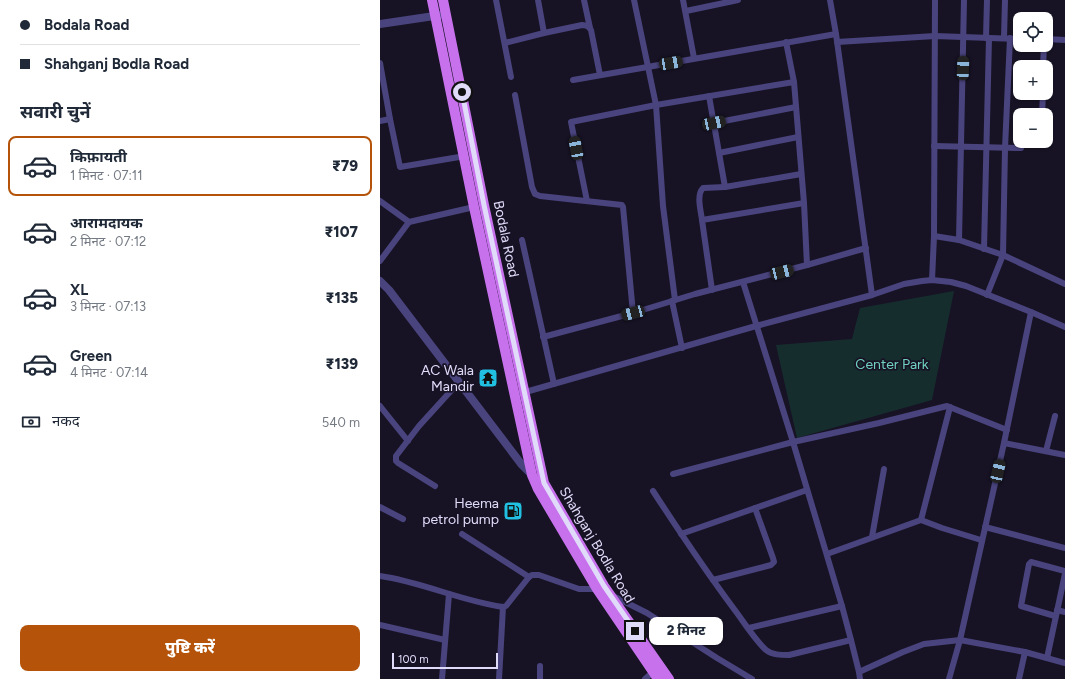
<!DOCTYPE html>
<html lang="hi">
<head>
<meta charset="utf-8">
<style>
	body { margin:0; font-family:Figtree,"Noto Sans Devanagari",sans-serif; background:#f6f6f7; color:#1f2937; height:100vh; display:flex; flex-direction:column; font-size:15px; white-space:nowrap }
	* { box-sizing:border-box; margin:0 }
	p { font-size:13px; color:#747a83 }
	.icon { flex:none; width:22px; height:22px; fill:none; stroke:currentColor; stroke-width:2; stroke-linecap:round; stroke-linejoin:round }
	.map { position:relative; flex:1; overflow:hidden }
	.side { display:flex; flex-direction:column; background:#fff; width:380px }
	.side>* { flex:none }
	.top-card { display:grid; align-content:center; height:88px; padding:0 20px; background:#fff }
	.controls { position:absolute; left:633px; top:12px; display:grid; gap:8px }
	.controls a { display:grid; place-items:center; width:40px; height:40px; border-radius:8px; background:#fff; box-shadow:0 1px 3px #0004; font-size:20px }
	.scale { position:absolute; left:12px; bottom:10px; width:106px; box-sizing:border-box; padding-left:4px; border:2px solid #e1dbfa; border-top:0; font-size:11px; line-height:14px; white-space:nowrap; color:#e1dbfa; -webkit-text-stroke:3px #171325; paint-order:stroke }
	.end { position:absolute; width:18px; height:18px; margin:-9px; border:5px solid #e1dbfa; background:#111; box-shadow:0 0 0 2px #111 }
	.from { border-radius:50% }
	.bubble { position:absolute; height:28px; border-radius:8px; background:#fff; box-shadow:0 1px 3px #0004; font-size:13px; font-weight:800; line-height:28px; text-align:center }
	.car { position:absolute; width:12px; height:24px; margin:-12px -6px; border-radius:5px; box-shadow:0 0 3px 1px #0007; background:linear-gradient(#222 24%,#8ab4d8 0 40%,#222 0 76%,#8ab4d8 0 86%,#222 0) }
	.top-card b { display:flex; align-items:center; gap:14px; height:38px; font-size:15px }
	.top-card b+b { border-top:1px solid #e0e1e3 }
	.top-card i { width:10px; height:10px; background:#1f2937 }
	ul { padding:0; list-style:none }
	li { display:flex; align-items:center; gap:12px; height:60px; margin:0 8px 6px; padding:0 12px; border:2px solid transparent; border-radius:8px }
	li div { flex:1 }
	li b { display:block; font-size:15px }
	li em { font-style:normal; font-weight:800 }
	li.on { border-color:#b45309 }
	li>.icon { width:36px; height:36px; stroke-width:1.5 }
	h2 { padding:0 20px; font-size:18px; line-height:48px }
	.pay { display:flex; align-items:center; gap:10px; height:44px; padding:0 20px; font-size:15px }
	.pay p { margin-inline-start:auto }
	.button { display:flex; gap:8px; margin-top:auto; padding:8px 20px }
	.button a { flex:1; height:46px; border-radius:8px; background:#b45309; color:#fff; font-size:16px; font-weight:800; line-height:46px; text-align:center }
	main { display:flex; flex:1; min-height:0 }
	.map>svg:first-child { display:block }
	.green { fill:#162d2e }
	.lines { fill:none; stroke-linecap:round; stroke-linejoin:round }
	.minor { stroke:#4a447e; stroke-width:6 }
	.tertiary { stroke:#4a447e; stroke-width:8 }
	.primary { stroke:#c771ec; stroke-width:10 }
	.route { stroke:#e1dbfa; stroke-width:5 }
	.labels { text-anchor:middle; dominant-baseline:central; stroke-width:3.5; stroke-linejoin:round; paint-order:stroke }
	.street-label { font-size:14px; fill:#e1dbfa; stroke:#171325 }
	.park-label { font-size:14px; fill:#70d1c0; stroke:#171325 }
	.poi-label { font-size:14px; fill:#e1dbfa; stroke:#171325; text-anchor:end }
</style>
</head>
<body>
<main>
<section class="side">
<div class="top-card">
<b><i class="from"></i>Bodala Road</b>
<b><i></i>Shahganj Bodla Road</b>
</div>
<h2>सवारी चुनें</h2>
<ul>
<li class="on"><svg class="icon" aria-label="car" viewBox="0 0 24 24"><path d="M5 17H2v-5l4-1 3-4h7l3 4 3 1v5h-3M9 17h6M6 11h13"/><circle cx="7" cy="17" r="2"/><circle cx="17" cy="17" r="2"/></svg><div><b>किफ़ायती</b><p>1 मिनट · 07:11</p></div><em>₹79</em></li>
<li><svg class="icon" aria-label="car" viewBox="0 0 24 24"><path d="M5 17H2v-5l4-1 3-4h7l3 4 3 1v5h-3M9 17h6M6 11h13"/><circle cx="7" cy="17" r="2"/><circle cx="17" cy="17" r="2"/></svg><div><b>आरामदायक</b><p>2 मिनट · 07:12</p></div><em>₹107</em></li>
<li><svg class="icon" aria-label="car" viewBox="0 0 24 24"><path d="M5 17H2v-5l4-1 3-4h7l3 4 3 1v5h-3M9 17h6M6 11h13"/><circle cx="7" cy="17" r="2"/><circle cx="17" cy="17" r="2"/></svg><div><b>XL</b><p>3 मिनट · 07:13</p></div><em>₹135</em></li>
<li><svg class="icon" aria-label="car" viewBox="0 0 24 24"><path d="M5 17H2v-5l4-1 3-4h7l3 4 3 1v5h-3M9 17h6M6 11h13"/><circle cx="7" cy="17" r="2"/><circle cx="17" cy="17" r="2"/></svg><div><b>Green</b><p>4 मिनट · 07:14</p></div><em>₹139</em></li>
</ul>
<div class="pay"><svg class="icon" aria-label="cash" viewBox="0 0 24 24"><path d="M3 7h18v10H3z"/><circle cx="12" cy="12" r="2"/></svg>नकद<p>540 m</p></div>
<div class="button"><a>पुष्टि करें</a></div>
</section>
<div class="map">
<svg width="685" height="679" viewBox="0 0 685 679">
	<rect width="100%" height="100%" fill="#171325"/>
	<path class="green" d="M574 291 552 400 417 438 396 345 472 339 480 308Z"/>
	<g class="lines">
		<g class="minor">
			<path d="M116 0 131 77"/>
			<path d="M158 0 164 33"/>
			<path d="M204 0 210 28"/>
			<path d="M254 0 276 105 283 206 295 300"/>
			<path d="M303 0 314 58"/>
			<path d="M450 0 456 34 492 295"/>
			<path d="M306 11 358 0"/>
			<path d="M606 38 607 0"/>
			<path d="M624 38 625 0"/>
			<path d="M666 39 685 40"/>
			<path d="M406 42 414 82 424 203 427 265"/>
			<path d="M457 42 555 36 640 39"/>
			<path d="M125 43 164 33 202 25C206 25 209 26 211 30L220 75"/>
			<path d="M0 63 10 119 20 167 85 156"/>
			<path d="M663 67 664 45"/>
			<path d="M193 80 456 34"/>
			<path d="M135 95 152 187 155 194 160 196 242 205 243 207 253 313 163 337"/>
			<path d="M329 96 345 187 421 174"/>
			<path d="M662 115 663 93"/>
			<path d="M0 121 10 119"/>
			<path d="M334 123 416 107"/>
			<path d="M554 146 641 148"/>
			<path d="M339 153 418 137"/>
			<path d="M0 201 29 222 94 207"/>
			<path d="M207 201 191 122 276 105 414 82"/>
			<path d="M322 220C321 211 316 195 323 188L345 187"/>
			<path d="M554 236 579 240 623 255 685 284"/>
			<path d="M142 240 174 384"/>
			<path d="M579 240 584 0"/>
			<path d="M604 249 609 38"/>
			<path d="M0 261 29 222"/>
			<path d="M552 280 554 236 555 0"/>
			<path d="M363 282 413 442 462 606 471 640 479 672 480 679"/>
			<path d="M332 290 322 220 424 203"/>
			<path d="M607 295 623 255 625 148 630 38"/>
			<path d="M292 301 302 348"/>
			<path d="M253 313 315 294 427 265 486 248"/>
			<path d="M142 393 376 326 492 295 524 284 542 281 552 280 571 282 586 286 651 312 685 327"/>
			<path d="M0 406 28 441"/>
			<path d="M624 443 685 455"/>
			<path d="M666 451 675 416"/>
			<path d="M293 474 413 442 499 423 567 406 627 430"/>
			<path d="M55 486 18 463 16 461V456L39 426 79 382"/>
			<path d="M273 491C299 531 325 570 354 609 364 622 374 639 386 650 392 655 401 655 409 655L471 640"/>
			<path d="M0 507 23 519"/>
			<path d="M541 520 570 407"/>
			<path d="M605 527 685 548"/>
			<path d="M82 534 149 577"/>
			<path d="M301 534 427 490"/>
			<path d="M492 537 504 469"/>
			<path d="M447 554 541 520 562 528 601 540"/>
			<path d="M0 576C42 582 81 601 123 607L126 606 149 577 152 575H159L199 589H217L219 588"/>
			<path d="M333 580 391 565 394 562 393 558 375 508"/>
			<path d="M233 596 267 613 337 658 372 679"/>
			<path d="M677 610 685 612"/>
			<path d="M675 616 641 606 649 564 651 562 685 571"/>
			<path d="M0 625 65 640"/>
			<path d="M369 628 462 606"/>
			<path d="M667 658 685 574"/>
			<path d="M160 666V679"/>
			<path d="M479 672 523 652 544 644 580 640 645 652 685 663"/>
			<path d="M62 679 69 594"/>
			<path d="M119 679 123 607"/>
			<path d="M265 679 273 672"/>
			<path d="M569 679 580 640 624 443 651 312"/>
			<path d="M639 679 645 652"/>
		</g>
		<g class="tertiary">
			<path d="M0 24 61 15"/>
			<path d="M0 281 9 290 142 465 153 476"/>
		</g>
		<g class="primary">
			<path d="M52 0 94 207 152 475 158 489 217 589 278 679"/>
			<path d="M63 0 104 205 164 483 224 586 289 679"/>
		</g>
	</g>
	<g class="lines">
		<path class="route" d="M82 92 104 205 164 483 224 586 255 631"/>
	</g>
	<defs>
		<symbol id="temple-square" viewBox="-11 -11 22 22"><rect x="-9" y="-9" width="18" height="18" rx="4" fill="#21bfe1" stroke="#171325"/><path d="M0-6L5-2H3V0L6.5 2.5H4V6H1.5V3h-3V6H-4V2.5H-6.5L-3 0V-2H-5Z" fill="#111"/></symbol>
		<symbol id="fuel-square" viewBox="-11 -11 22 22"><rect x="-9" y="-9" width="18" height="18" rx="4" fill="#21bfe1" stroke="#171325"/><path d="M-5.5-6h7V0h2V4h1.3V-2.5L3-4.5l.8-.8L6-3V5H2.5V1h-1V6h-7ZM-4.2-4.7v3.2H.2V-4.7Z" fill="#111"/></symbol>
	</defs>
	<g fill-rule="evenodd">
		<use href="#temple-square" x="97" y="367" width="22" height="22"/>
		<use href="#fuel-square" x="122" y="500" width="22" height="22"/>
	</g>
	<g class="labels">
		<g class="street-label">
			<text transform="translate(126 239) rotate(78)">Bodala Road</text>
			<text transform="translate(217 545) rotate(59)">Shahganj Bodla Road</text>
		</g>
		<g class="park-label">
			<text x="512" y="364">Center Park</text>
		</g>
		<g class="poi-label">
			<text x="94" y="370">AC Wala<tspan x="94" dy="16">Mandir</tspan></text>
			<text x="119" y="503">Heema<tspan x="119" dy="16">petrol pump</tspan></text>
		</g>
	</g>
</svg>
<div class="controls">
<a><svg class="icon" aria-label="locate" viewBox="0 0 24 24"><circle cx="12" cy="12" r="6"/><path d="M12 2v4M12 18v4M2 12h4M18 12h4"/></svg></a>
<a>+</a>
<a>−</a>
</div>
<div class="scale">100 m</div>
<i class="end from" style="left:82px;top:92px"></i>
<i class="end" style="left:255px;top:631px"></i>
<div class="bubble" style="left:269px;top:617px;width:74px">2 मिनट</div>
<i class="car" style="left:291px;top:63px;rotate:80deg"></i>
<i class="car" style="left:583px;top:68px;rotate:2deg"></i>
<i class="car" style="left:334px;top:123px;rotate:78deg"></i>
<i class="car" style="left:196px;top:148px;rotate:349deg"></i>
<i class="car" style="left:402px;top:272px;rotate:76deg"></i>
<i class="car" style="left:253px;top:313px;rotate:255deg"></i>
<i class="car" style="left:618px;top:471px;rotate:13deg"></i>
</div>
</main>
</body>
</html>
